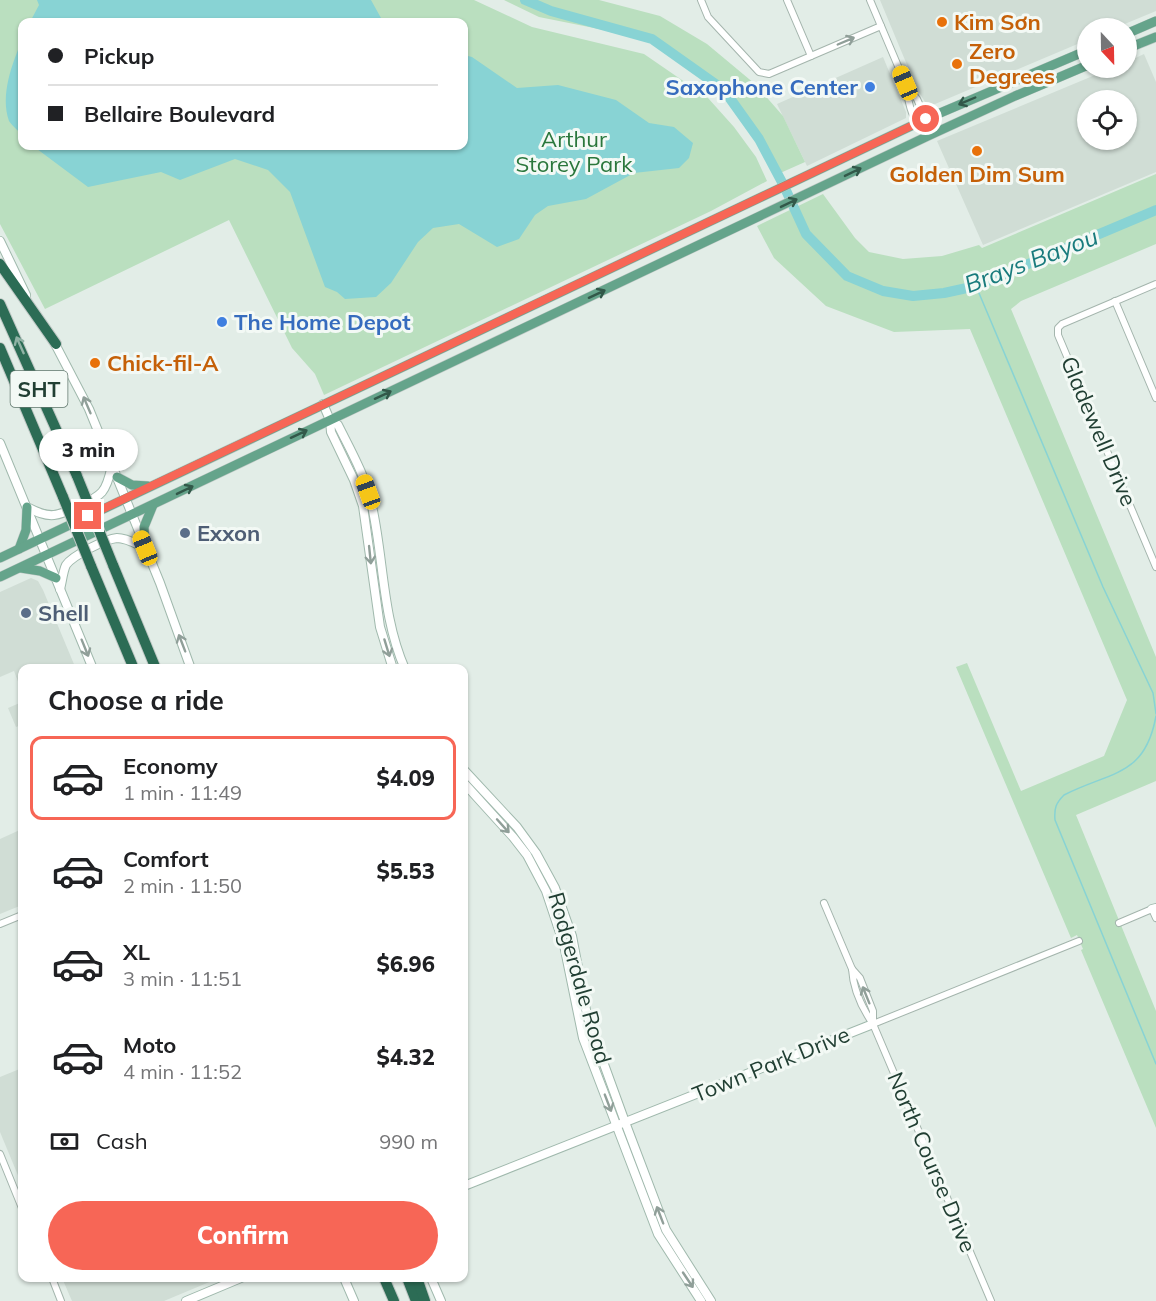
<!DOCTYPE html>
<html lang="en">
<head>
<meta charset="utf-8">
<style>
	body { margin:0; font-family:Mulish,sans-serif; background:#f2f2f2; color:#202124; height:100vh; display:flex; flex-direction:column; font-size:22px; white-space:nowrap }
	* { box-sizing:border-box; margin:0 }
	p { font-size:20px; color:#757577 }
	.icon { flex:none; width:33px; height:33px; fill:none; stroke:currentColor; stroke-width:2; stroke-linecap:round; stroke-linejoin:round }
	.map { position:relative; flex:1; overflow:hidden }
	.details { position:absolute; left:18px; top:664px; width:450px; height:618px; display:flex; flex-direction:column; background:#fff; border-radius:12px; box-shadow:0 2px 4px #0004 }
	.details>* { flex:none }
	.guide { position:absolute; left:18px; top:18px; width:450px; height:132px; border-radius:12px; box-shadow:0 2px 4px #0004; display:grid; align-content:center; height:132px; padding:0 30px; background:#fff }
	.needle { width:39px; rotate:158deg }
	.tools { position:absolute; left:1077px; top:18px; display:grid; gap:12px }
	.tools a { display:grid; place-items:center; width:60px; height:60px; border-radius:50%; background:#fff; box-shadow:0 2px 4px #0004; font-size:30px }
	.end { position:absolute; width:27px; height:27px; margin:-14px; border:8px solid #f76656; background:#fff; box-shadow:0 0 0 3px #fff }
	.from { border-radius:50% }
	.bubble { position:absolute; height:42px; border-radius:21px; background:#fff; box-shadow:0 2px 4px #0004; font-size:20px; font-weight:800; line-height:42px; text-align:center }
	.car { position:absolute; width:18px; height:36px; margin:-18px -9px; border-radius:8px; box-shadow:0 0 4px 2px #0007; background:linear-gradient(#f5c518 24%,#345 0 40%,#f5c518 0 76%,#345 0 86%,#f5c518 0) }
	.guide b { display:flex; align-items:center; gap:21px; height:57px; font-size:22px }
	.guide b+b { border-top:2px solid #e0e0e0 }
	.guide i { width:15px; height:15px; background:#202124 }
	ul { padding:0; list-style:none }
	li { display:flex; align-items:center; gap:18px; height:84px; margin:0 12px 9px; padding:0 18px; border:3px solid transparent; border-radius:12px }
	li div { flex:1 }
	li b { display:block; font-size:22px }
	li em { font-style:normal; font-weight:800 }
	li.on { border-color:#f76656 }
	li>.icon { width:54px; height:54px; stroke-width:1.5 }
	h2 { padding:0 30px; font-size:27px; line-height:72px }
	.pay { display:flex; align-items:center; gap:15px; height:66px; padding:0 30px; font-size:22px }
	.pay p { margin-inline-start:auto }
	.action { display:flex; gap:12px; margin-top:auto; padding:12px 30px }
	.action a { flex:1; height:69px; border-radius:36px; background:#f76656; color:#fff; font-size:24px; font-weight:800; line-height:69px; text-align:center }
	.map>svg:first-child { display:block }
	.built { fill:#d0ddd5; fill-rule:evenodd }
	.green { fill:#badfbf; fill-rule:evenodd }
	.water { fill:#88d3d4 }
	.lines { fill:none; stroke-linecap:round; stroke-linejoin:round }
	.stream { stroke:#88d3d4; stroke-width:1.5 }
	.river { stroke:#88d3d4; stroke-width:10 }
	.street-casing { stroke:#a4b5ad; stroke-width:8 }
	.secondary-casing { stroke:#a0b9ad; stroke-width:10 }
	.primary-casing { stroke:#c1c9c6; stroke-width:10 }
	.highway-casing { stroke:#c1c9c6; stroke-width:12 }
	.street { stroke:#fff; stroke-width:6 }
	.secondary { stroke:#fff; stroke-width:8 }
	.primary { stroke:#65a48b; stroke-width:9 }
	.highway { stroke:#2c6c55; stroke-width:10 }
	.highway-bridge-casing { stroke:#c1c9c6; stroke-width:12; stroke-linecap:butt }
	.highway-bridge { stroke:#2c6c55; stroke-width:10 }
	.oneway { stroke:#909f99 }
	.oneway2 { stroke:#325849 }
	.oneway3 { stroke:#90b2a5 }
	.route { stroke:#f76656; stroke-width:8 }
	.food-dot { fill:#e8710a; stroke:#f3f9f5; stroke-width:2 }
	.shop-dot { fill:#3f7fe0; stroke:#f3f9f5; stroke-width:2 }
	.service-dot { fill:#5c6f8a; stroke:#f3f9f5; stroke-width:2 }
	.labels { text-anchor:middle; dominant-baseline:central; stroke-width:6; stroke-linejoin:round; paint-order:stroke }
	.shield { fill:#f3f9f5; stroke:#60776d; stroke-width:1.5 }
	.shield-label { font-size:21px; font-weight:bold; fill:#213f33 }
	.food-label { font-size:22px; font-weight:bold; fill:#c56008; stroke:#f3f9f5; text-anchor:start }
	.shop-label { font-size:22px; font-weight:bold; fill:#366cbe; stroke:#f3f9f5; text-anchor:end }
	.park-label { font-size:22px; fill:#2a773c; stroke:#f3f9f5 }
	.street-label { font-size:22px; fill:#213f33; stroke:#f3f9f5 }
	.service-label { font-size:22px; font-weight:bold; fill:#4e5e75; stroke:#f3f9f5; text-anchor:start }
	.water-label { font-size:24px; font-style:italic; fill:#197b7d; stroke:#f3f9f5 }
</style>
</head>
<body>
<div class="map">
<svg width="1156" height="1301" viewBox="0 0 1156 1301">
	<rect width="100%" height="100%" fill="#e2ede7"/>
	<g class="built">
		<path d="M880 0H1156V11L1115 28H1088L1087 40 928 107 917 89Z"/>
		<path d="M1144 54 1156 82V172L983 245 937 141 1112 68H1126L1127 62ZM1088 100H1126V140H1088Z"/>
		<path d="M883 57 906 112V118L807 166 777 104Z"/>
		<path d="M31 578 38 581 43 590 76 669H22V692L14 671 0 677V592Z"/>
		<path d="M22 702V727L21 725 16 727 8 708Z"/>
		<path d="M22 829V905L0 914V839Z"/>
		<path d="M22 1068V1185L0 1132V1077Z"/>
		<path d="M62 1278H219L164 1301H72Z"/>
	</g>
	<g class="green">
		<path d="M0 0H474L532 27 644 54 708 98 734 127 756 157 767 181 711 211 324 395 315 374 292 348 229 220 45 309 0 224ZM22 22H464V146H22Z"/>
		<path d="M504 0H599L660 16 707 44 755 84 783 116 805 162 778 174 773 161 750 124 721 93 656 45 624 34 539 17Z"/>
		<path d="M1156 174V244L1021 301 1011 309 1156 657V781L1076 815 1156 1011V1128L1081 950 1083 949 1077 935 1071 938 956 667 967 663 1021 791 1104 756 1127 700 970 329 894 332 826 306 774 258 757 226 823 194 855 238 869 252 903 259 942 256 979 245 982 248Z"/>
	</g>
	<g class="water">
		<path d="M37 0H371L381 18 387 22H30L39 5Z"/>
		<path d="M22 40V135C18 130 12 126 9 121 0 95 12 64 22 40Z"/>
		<path d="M464 55 472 57 517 88 558 85 616 100 649 123 674 127 693 143 689 158 679 168 634 173 586 199 548 206 535 215 519 239 497 247 459 224 433 228 418 242 391 283 376 297 345 299 337 292 325 287 290 192 268 170 235 159 180 180 161 172 88 187 33 146H464Z"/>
	</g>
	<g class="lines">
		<g class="stream">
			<path d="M976 286 1103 587 1153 693 1156 714"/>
			<path d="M1156 716C1145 777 1111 771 1064 795 1056 803 1054 808 1055 820L1156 1064"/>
		</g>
		<path class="river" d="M525 0 551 11 652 39 724 90 759 139 784 186 806 234 847 276 883 291 913 296 944 293 976 286 1156 210"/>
		<defs>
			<g id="street">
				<path d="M701 0 708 17 759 72 769 74 881 26"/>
				<path d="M787 0 811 56"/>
				<path d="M870 0 906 85 917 99 926 119 928 136"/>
				<path d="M906 86C909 107 912 120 927 135"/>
				<path d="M1156 284 1062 324 1058 328V335L1156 567"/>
				<path d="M1115 301 1156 398"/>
				<path d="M824 903 852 969 860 978 873 1011V1024"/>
				<path d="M1119 923 1152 909 1156 918"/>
				<path d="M0 924 22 915"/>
				<path d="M852 969C853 988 862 1008 873 1024L991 1301"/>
				<path d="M873 1024 1079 941"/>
				<path d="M0 1154 22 1208"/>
				<path d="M52 1278 61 1301"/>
			</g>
			<g id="secondary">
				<path d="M0 241 26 295"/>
				<path d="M53 340 89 409 160 583 191 669"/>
				<path d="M323 404 330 420 331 432 354 480 363 506 380 627 393 669"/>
				<path d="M330 420 338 425C351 451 366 477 372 506 384 560 382 617 405 669"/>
				<path d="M0 443 93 669"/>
				<path d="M27 507C35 511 44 516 54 515 64 514 95 500 102 492 108 485 110 474 112 465"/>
				<path d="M60 589C62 582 63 571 66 565 73 555 106 539 117 538 127 538 136 544 145 548"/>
				<path d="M464 770 517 827 536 853 555 888 572 936 587 1015 593 1034 625 1122 666 1230 711 1301"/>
				<path d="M464 783 513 837 527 855 546 891 564 945 583 1038 658 1234 701 1301"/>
				<path d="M1152 909 1156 908"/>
				<path d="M464 1186 873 1024"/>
				<path d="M344 1278 354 1301"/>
				<path d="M431 1278 441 1301"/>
				<path d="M186 1301 241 1278"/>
			</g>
			<g id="primary">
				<path d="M1126 34 1156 21"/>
				<path d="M1126 49 1156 37"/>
				<path d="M117 477 132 485 148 486"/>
				<path d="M145 548 144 527 153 505"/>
				<path d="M19 549 26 530 27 507"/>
				<path d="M0 558 926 119 1088 50"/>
				<path d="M21 568 40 571 56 578"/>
				<path d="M0 577 928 136 1015 96 1088 65"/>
			</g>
			<g id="highway">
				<path d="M0 264 56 344"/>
				<path d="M0 304 77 476"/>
				<path d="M0 348 63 497"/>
				<path d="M113 565 156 669"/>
				<path d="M91 566 134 669"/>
				<path d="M384 1278 394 1301"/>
				<path d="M407 1278 416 1301"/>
				<path d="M417 1278 425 1301"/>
			</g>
		</defs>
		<use href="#street" class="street-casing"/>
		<use href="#secondary" class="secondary-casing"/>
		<use href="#primary" class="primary-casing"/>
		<use href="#highway" class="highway-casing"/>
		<use href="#street" class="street"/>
		<use href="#secondary" class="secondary"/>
		<use href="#primary" class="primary"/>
		<use href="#highway" class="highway"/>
		<defs>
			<g id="highway-bridge">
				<path d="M77 476 113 565"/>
				<path d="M63 497 91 566"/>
			</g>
		</defs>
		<use href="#highway-bridge" class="highway-bridge-casing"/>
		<use href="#highway-bridge" class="highway-bridge"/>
	</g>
	<defs><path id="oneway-shaft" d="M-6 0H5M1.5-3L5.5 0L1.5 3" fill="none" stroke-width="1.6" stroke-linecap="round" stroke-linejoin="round" transform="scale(1.5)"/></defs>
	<g class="oneway">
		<use href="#oneway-shaft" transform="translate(846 41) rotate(-23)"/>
		<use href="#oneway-shaft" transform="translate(87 405) rotate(-113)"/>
		<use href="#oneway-shaft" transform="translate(370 555) rotate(84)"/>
		<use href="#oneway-shaft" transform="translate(182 643) rotate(-111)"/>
		<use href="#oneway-shaft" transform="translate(85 648) rotate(68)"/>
		<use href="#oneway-shaft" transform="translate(387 648) rotate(73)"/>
		<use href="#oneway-shaft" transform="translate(503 826) rotate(48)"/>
		<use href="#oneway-shaft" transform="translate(866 995) rotate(-112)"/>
		<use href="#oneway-shaft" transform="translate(608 1103) rotate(69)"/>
		<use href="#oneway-shaft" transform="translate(660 1215) rotate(-111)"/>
		<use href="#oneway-shaft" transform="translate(688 1280) rotate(56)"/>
	</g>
	<g class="oneway2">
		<use href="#oneway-shaft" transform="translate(967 101) rotate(157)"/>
		<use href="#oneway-shaft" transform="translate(853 172) rotate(-26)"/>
		<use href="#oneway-shaft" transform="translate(789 203) rotate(-26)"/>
		<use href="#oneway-shaft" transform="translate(597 294) rotate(-25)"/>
		<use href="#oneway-shaft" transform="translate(383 395) rotate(-25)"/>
		<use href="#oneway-shaft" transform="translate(299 434) rotate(-25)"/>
		<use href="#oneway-shaft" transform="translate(185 490) rotate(-26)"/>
	</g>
	<use class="oneway3" href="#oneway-shaft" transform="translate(20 345) rotate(-114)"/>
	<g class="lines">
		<path class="route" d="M88 516 926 119"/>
	</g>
	<g class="food-dot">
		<circle cx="942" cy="22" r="6"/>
		<circle cx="957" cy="64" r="6"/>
		<circle cx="977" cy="151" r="6"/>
		<circle cx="95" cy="363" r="6"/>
	</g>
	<g class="shop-dot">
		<circle cx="870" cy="87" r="6"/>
		<circle cx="222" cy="322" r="6"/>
	</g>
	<g class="service-dot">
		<circle cx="185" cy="533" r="6"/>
		<circle cx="26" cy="613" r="6"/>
	</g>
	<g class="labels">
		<rect class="shield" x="10.5" y="371" width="57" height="36" rx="4.5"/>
		<g class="shield-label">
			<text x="39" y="389">SHT</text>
		</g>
		<g class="food-label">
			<text x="954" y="22">Kim Sơn</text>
			<text x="969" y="51">Zero<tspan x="969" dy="25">Degrees</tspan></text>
			<text x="977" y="174" text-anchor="middle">Golden Dim Sum</text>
			<text x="107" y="363">Chick-fil-A</text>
		</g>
		<g class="shop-label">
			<text x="858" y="87">Saxophone Center</text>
			<text x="234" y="322" text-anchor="start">The Home Depot</text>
		</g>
		<g class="park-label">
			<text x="574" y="139">Arthur<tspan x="574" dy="25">Storey Park</tspan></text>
		</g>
		<g class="street-label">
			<text transform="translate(1099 431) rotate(67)">Gladewell Drive</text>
			<text transform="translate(580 978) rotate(74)">Rodgerdale Road</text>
			<text transform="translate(771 1064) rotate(-22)">Town Park Drive</text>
			<text transform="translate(932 1162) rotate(67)">North Course Drive</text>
		</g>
		<g class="service-label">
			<text x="197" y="533">Exxon</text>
			<text x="38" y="613">Shell</text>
		</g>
		<g class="water-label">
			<text transform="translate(1031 260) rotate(-21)">Brays Bayou</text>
		</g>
	</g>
</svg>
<div class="tools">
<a><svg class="needle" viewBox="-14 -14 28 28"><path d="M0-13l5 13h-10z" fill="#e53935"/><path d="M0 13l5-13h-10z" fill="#757577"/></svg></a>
<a><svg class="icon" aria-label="locate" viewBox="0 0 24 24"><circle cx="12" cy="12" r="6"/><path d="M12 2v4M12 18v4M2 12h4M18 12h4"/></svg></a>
</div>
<i class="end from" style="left:926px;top:119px"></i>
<i class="end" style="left:88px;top:516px"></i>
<div class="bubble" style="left:39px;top:429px;width:99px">3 min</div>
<i class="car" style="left:905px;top:83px;rotate:337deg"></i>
<i class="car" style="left:368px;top:492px;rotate:340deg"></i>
<i class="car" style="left:145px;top:548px;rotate:338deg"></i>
<div class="guide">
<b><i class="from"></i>Pickup</b>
<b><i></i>Bellaire Boulevard</b>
</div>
<section class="details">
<h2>Choose a ride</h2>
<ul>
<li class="on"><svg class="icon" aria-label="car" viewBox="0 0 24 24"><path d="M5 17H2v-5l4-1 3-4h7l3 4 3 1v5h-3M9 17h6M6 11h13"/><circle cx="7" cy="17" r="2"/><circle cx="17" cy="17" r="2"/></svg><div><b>Economy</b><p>1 min · 11:49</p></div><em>$4.09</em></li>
<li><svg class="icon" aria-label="car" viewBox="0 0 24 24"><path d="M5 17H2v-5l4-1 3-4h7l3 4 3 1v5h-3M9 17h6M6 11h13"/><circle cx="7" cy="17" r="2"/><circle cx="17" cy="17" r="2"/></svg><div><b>Comfort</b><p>2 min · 11:50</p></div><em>$5.53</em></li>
<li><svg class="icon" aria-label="car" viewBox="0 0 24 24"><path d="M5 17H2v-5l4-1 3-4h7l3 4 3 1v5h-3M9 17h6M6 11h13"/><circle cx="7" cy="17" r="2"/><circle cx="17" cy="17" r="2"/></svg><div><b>XL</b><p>3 min · 11:51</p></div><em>$6.96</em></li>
<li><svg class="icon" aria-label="car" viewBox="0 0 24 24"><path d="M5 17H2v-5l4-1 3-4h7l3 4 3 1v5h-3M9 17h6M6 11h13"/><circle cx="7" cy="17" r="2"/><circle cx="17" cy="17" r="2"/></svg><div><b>Moto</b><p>4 min · 11:52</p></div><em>$4.32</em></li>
</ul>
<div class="pay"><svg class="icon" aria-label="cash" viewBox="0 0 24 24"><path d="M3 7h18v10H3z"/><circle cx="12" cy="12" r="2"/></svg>Cash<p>990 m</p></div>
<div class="action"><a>Confirm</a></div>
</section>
</div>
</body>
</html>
